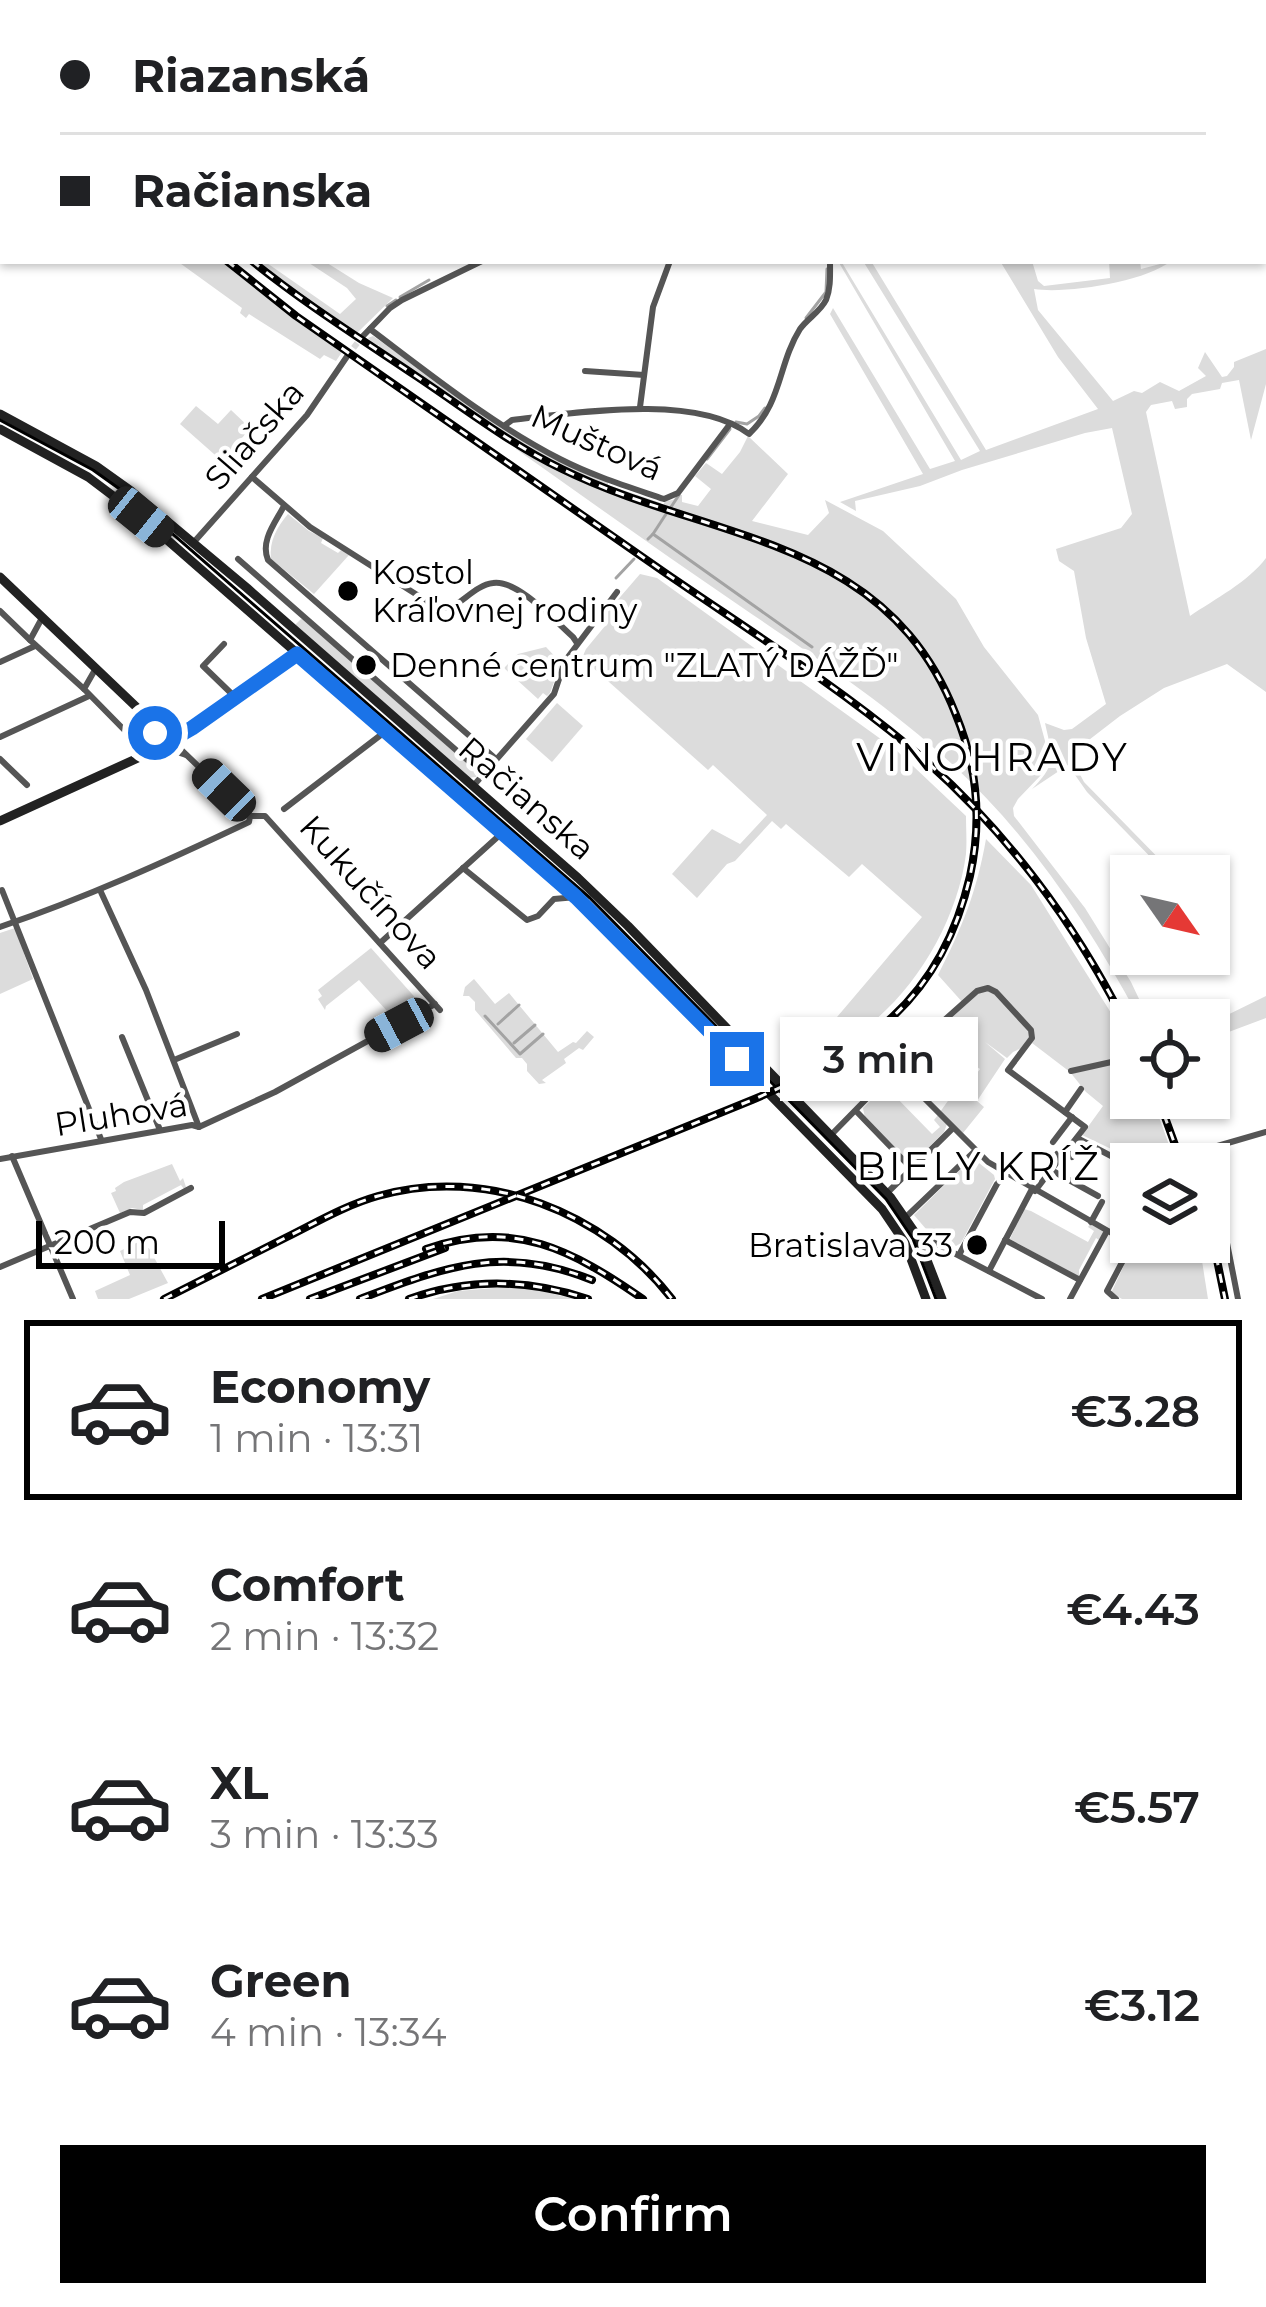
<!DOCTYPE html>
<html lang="en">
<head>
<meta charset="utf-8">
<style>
	body { margin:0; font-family:Montserrat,sans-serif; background:#f2f2f2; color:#202124; height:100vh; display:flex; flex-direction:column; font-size:45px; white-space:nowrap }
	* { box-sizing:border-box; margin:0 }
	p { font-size:39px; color:#757577 }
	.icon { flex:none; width:66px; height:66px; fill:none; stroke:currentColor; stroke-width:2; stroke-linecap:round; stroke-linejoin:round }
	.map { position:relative; height:1299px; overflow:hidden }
	.drawer { display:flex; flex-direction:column; background:#fff; flex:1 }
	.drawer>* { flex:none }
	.banner { position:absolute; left:0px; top:0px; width:1266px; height:264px; box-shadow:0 3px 9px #0004; display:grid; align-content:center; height:264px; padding:0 60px; background:#fff }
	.needle { width:78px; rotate:124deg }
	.buttons { position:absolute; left:1110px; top:855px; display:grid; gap:24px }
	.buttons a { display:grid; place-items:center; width:120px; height:120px; border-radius:0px; background:#fff; box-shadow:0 3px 9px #0004; font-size:60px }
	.scale { position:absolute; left:36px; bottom:30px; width:189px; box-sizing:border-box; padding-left:12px; border:6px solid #000; border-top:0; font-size:33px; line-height:42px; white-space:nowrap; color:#000; -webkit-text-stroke:9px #fff; paint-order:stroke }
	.end { position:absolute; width:54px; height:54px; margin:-27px; border:15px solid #1a73e8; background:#fff; box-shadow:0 0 0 6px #fff }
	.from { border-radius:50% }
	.bubble { position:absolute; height:84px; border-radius:0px; background:#fff; box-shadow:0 3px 9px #0004; font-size:39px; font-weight:600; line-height:84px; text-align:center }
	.car { position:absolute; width:36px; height:72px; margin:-36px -18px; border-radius:15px; box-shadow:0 0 9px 3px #0007; background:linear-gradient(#222 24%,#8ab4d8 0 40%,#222 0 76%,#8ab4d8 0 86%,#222 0) }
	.banner b { display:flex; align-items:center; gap:42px; height:114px; font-size:45px }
	.banner b+b { border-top:3px solid #e0e0e0 }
	.banner i { width:30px; height:30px; background:#202124 }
	ul { padding:21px 0 0; list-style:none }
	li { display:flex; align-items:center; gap:36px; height:180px; margin:0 24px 18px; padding:0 36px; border:6px solid transparent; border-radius:0px }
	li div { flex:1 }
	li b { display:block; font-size:45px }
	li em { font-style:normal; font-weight:600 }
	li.active { border-color:#000 }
	li>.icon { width:108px; height:108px; stroke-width:1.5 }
	.cta { display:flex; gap:24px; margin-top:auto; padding:24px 60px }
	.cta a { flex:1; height:138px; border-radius:0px; background:#000; color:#fff; font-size:48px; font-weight:600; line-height:138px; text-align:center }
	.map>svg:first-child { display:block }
	.green { fill:#dcdcdc }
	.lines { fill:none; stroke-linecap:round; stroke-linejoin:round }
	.stream { stroke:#a3a3a3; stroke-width:3 }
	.street-tunnel { stroke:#d9d9d9; stroke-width:6; stroke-dasharray:6 3; stroke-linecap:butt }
	.street { stroke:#555; stroke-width:6 }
	.secondary { stroke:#222; stroke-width:9 }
	.tram { stroke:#000; stroke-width:3 }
	.rail-casing { stroke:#000; stroke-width:8 }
	.rail { stroke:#fff; stroke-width:3; stroke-dasharray:9; stroke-linecap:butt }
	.route { stroke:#1a73e8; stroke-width:15 }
	.poi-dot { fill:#000; stroke:#fff; stroke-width:4.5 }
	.labels { text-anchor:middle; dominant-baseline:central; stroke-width:9; stroke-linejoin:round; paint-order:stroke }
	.street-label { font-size:33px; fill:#000; stroke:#fff }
	.poi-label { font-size:33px; fill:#000; stroke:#fff; text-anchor:start }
	.quarter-label { font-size:39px; letter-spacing:3px; fill:#000; stroke:#fff }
</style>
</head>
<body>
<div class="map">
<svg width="1266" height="1299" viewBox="0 0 1266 1299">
	<rect width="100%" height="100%" fill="#fff"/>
	<g class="green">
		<path d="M177 261H223L263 295 342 352 336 361 324 355 320 359 249 314 246 318 240 313 242 308Z"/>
		<path d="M256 261H264L340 314 356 299 347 288 306 261H324L359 283 393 298 357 333Z"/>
		<path d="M838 261H841L961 460 980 451 863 261H871L986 450 1098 409 1058 357 1000 261H1032L1038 281 1044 286 1110 278 1109 261H1140L1141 269 1160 264V261H1171C1145 282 1066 294 1034 289L1038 310 1113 401 1134 391 1142 393 1160 382 1179 391 1206 376 1198 368 1205 352 1222 377 1227 376 1234 367V362L1266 349V384L1251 440 1239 380 1222 383 1220 389 1192 394 1187 399V407L1175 409 1172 401 1151 405 1146 412 1190 616C1215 599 1248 582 1266 558V692L1227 664 1164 688 1120 716 1072 753 1071 757 1084 782 1176 876H1169L1087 792 1068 765 1032 789C1058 763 1052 756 1045 723L1064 730 1072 729 1106 704 1086 638 1074 571 1059 561 1056 549 1121 528 1132 514 1112 428 1085 433 962 470 920 486 855 501 856 511 840 502 923 474 830 314 833 308 930 469 955 461Z"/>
		<path d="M373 336 523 440 608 481V485L661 503 660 505 604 485 536 454 379 348V345L376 347 368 338Z"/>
		<path d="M196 406 218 424 231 410 250 428 223 462 180 424Z"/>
		<path d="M748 436 788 474 752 521 808 535 829 513 825 500 883 531 956 599 984 647 1038 715 1048 752V764L1042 774 1018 799 1013 808 1014 816 1085 908 1131 982 1149 1020H1140C1090 926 1031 837 952 764 887 704 813 656 740 606 665 555 591 502 516 449L517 447 589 484 670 512 672 508 663 506 665 501 673 500 678 495H682V502L698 506 711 489 695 476 706 463 722 474 740 452Z"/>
		<path d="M288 514 309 531 323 538 321 543 338 553 341 550 349 555 314 594 271 559C269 541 277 527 288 514Z"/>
		<path d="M640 574 657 578 896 750 966 816C966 828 967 842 966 854 957 923 912 998 854 1036L837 1017 922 917 862 864 849 877 786 824 781 829 772 821 735 861 727 864 697 898 672 874 712 829 740 844 767 815 713 765 708 770 582 658 586 649 605 626 602 618Z"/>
		<path d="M301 619 307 620 479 772 476 777 468 778 295 625Z"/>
		<path d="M546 647 561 663 550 693 547 696 543 693 538 699 504 668 518 654Z"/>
		<path d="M557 703 583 726 552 762 526 739Z"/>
		<path d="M986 839 1031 885 1128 1040 1131 1046V1098H1152L1176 1164H1131L1127 1161 1128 1157 1082 1135 1103 1106 1086 1092 1070 1072 1032 1043 1013 1052 1007 1058 985 1042 1005 1059 977 1101 984 1107 963 1133 940 1112 955 1091 967 1099 972 1091 967 1087 980 1069 956 1053 974 1033 952 1016 964 1004 938 975C962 928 977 891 986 839Z"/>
		<path d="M15 928 33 979 0 994V933Z"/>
		<path d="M371 948 420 1003 396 1021 359 980 326 1006 325 1010 318 999 322 996 318 990Z"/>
		<path d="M474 979 495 1004 509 993 558 1052 573 1042 576 1043 587 1031 594 1037 583 1050 579 1048 564 1059 566 1063 542 1080 546 1083 539 1084 527 1071V1064L522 1058H516L475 1010V1002L469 996H463L465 987Z"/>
		<path d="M1266 996V1018L1226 1033 1209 1051V1024Z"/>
		<path d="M899 1077 909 1085 904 1090 897 1084 890 1091 932 1134 940 1127 934 1120 938 1115 947 1124 944 1132 911 1165 865 1118 863 1108 893 1078Z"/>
		<path d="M974 1159 994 1175 995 1179 961 1243 956 1246 926 1229 914 1215 970 1160Z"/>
		<path d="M172 1164 180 1181 183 1178 186 1187 184 1189 181 1185 143 1205V1210L132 1208 120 1213 111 1193 116 1191 115 1188 124 1182Z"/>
		<path d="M1024 1209 1031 1211 1088 1242 1094 1231 1088 1227 1090 1224 1104 1231 1099 1240 1096 1238 1079 1270V1277L1010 1239Z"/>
		<path d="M144 1239 168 1283 129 1299H98L95 1291 130 1275 120 1251Z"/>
		<path d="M1135 1242H1199L1208 1299H1122L1111 1293Z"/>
		<path d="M506 1287 528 1288 575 1299H433L458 1291Z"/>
	</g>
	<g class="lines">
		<g class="stream">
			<path d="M1024 3 1031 0"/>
			<path d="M400 297 429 280"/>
			<path d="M387 306 396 300"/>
			<path d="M806 318 826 292 827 269"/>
			<path d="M736 422 747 424 759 416 765 408"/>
			<path d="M707 459 730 429"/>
			<path d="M671 507 679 495"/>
			<path d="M653 534 668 511"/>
			<path d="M648 539 653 534 812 647"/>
			<path d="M616 578 634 559"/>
			<path d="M485 1016 520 1054 543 1034"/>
			<path d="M498 1024 519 1005"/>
			<path d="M514 1043 535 1025"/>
		</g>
		<path class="street-tunnel" d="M348 355 362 337"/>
		<g class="street">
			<path d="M32 0 34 3"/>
			<path d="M98 0 99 3"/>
			<path d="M429 0 452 3"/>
			<path d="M1164 0V3"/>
			<path d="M129 3V0"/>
			<path d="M166 3V0"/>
			<path d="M207 3V0"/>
			<path d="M257 3 262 0"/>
			<path d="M457 3 464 0"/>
			<path d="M847 3 848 0"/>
			<path d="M1039 3 1048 0"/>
			<path d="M1263 18 1266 17"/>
			<path d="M1263 57 1266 53"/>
			<path d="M1263 145 1266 144"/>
			<path d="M1263 172H1266"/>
			<path d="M370 329C431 375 492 424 560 459 593 476 629 487 664 499L678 493 730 424"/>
			<path d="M362 337 390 308 402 300 482 261"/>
			<path d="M585 371 644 375"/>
			<path d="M640 407 653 307 670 261"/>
			<path d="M504 426 512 420C575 413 696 393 749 434 782 403 778 364 800 329 808 318 820 312 826 300 831 288 830 274 830 261"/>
			<path d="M252 477 310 527 433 605 450 608C464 601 477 585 493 583 517 579 555 621 573 637L577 643"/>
			<path d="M284 506C275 523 260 541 268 560L496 759"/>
			<path d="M194 542 307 415 348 355"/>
			<path d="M238 559 480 771"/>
			<path d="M0 611 30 640"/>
			<path d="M42 618 30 640 84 689"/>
			<path d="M224 644 203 666 235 697"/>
			<path d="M0 662 35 646"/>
			<path d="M96 668 84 689 139 745"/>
			<path d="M0 737 89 696"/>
			<path d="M171 740 250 816H265L440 1010"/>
			<path d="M152 752H177L186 755"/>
			<path d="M0 759 27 785"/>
			<path d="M474 785 554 694 565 661 617 592"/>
			<path d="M284 809 386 731"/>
			<path d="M463 868 527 920 538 916 554 899 576 897"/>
			<path d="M2 890 101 1139"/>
			<path d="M100 890 146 990 199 1127"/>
			<path d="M0 927C85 898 167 861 249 822L250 816"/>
			<path d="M380 943 502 833"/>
			<path d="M122 1037 160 1130"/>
			<path d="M174 1060 237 1034"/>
			<path d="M897 1071 988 1162 1129 1243V1249L1107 1291 1116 1299"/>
			<path d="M1071 1071 1125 1059"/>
			<path d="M856 1111 911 1168"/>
			<path d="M1065 1112 1081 1089"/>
			<path d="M831 1135 940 1024 977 991 988 988 996 992 1031 1030 1032 1038 1008 1070 1085 1127 1067 1150 1072 1157"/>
			<path d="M1077 1138 1130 1166"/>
			<path d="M1053 1142 1072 1117"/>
			<path d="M12 1156 73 1299"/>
			<path d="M0 1159 192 1125 199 1127 275 1092 435 1004"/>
			<path d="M1051 1170 1098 1196"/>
			<path d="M1035 1191 1061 1157 1057 1154"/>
			<path d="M887 1193 953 1128"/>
			<path d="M906 1217 975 1151"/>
			<path d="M1091 1222 1102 1202"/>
			<path d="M918 1237 927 1239 1042 1299"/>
			<path d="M1005 1240 1080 1280"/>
			<path d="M959 1255 997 1184 1005 1176"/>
			<path d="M0 1267 130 1212 144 1213 191 1188"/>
			<path d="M989 1271 1032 1189"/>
			<path d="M1070 1299 1107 1231"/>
			<path d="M1238 1299 1216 1187 1214 1147 1266 1132"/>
		</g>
		<g class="secondary">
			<path d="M0 414 96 466 131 491 247 588 578 878 628 926 891 1198 918 1237 942 1299"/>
			<path d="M0 429 88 477 141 517 576 897 882 1209 905 1243 926 1299"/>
			<path d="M0 577 171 740"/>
			<path d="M0 821 151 752 192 728 297 654"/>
		</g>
		<path class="tram" d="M0 420 93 470 128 495 590 898 886 1199 913 1239 936 1299"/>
		<defs>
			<g id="rail">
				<path d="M60 0 62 3"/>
				<path d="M227 261 296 316C418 402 542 486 664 572 747 629 833 683 910 747 1003 826 1078 925 1131 1035"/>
				<path d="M252 261C304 303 361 339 416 376 464 408 510 444 562 469 710 542 886 534 956 715 977 766 982 821 970 876 941 1002 864 1052 752 1100L262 1299"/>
				<path d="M1158 1098 1182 1164"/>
				<path d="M1209 1221 1225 1299"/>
				<path d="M426 1249C514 1218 572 1250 643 1299"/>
				<path d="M164 1299C205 1278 246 1258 287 1237 317 1222 346 1205 378 1196 486 1165 605 1212 672 1299"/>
				<path d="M310 1299 445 1248"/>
				<path d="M360 1299C444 1267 503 1244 592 1280"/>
				<path d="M409 1299C468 1278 528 1279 588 1299"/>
			</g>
		</defs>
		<use href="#rail" class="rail-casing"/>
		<use href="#rail" class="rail"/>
	</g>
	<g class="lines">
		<path class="route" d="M155 733 149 753 192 728 297 654 576 897 737 1059"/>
	</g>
	<g class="poi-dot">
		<circle cx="348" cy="591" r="12"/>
		<circle cx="366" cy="665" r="12"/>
		<circle cx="977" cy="1245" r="12"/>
	</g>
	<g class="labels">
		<g class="street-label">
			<text transform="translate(254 435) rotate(-49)">Sliačska</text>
			<text transform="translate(597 442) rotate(24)">Muštová</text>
			<text transform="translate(527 798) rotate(41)">Račianska</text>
			<text transform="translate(371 892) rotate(48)">Kukučínova</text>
			<text transform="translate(121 1114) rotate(-9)">Pluhová</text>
		</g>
		<g class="poi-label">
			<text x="372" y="572">Kostol<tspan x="372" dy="38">Kráľovnej rodiny</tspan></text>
			<text x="390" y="665">Denné centrum "ZLATÝ DÁŽĎ"</text>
			<text x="953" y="1245" text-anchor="end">Bratislava 33</text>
		</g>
		<g class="quarter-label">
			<text x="993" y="757">VINOHRADY</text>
			<text x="979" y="1166">BIELY KRÍŽ</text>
		</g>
	</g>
</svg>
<div class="buttons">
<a><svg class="needle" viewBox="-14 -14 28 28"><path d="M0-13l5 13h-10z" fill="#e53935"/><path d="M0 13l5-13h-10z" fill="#757577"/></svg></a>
<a><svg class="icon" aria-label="locate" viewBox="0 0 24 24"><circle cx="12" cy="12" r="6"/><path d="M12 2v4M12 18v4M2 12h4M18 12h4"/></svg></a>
<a><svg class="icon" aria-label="layers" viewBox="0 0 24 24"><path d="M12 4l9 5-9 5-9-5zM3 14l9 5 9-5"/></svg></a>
</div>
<div class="scale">200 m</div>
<i class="end from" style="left:155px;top:733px"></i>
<i class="end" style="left:737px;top:1059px"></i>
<div class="bubble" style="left:780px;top:1017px;width:198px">3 min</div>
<i class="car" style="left:141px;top:517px;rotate:129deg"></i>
<i class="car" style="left:224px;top:790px;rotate:314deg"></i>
<i class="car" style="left:399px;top:1025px;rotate:242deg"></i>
<div class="banner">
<b><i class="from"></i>Riazanská</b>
<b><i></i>Račianska</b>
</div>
</div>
<section class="drawer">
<ul>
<li class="active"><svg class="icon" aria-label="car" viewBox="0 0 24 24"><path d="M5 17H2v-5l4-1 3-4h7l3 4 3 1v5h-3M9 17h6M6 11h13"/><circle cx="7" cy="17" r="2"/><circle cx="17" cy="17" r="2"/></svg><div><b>Economy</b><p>1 min · 13:31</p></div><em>€3.28</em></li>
<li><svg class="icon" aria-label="car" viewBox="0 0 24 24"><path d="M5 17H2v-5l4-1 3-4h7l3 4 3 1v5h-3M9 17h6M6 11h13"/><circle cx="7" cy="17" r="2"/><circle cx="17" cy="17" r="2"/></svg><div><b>Comfort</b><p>2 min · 13:32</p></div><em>€4.43</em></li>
<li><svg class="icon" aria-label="car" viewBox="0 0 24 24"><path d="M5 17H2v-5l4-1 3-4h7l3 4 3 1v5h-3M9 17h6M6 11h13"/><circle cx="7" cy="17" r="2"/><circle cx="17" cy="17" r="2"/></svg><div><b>XL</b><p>3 min · 13:33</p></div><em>€5.57</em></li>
<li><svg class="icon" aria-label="car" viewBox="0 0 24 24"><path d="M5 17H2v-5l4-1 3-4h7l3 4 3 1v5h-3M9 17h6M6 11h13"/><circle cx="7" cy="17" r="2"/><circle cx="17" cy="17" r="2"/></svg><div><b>Green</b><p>4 min · 13:34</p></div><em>€3.12</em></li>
</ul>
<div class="cta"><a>Confirm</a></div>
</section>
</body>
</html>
